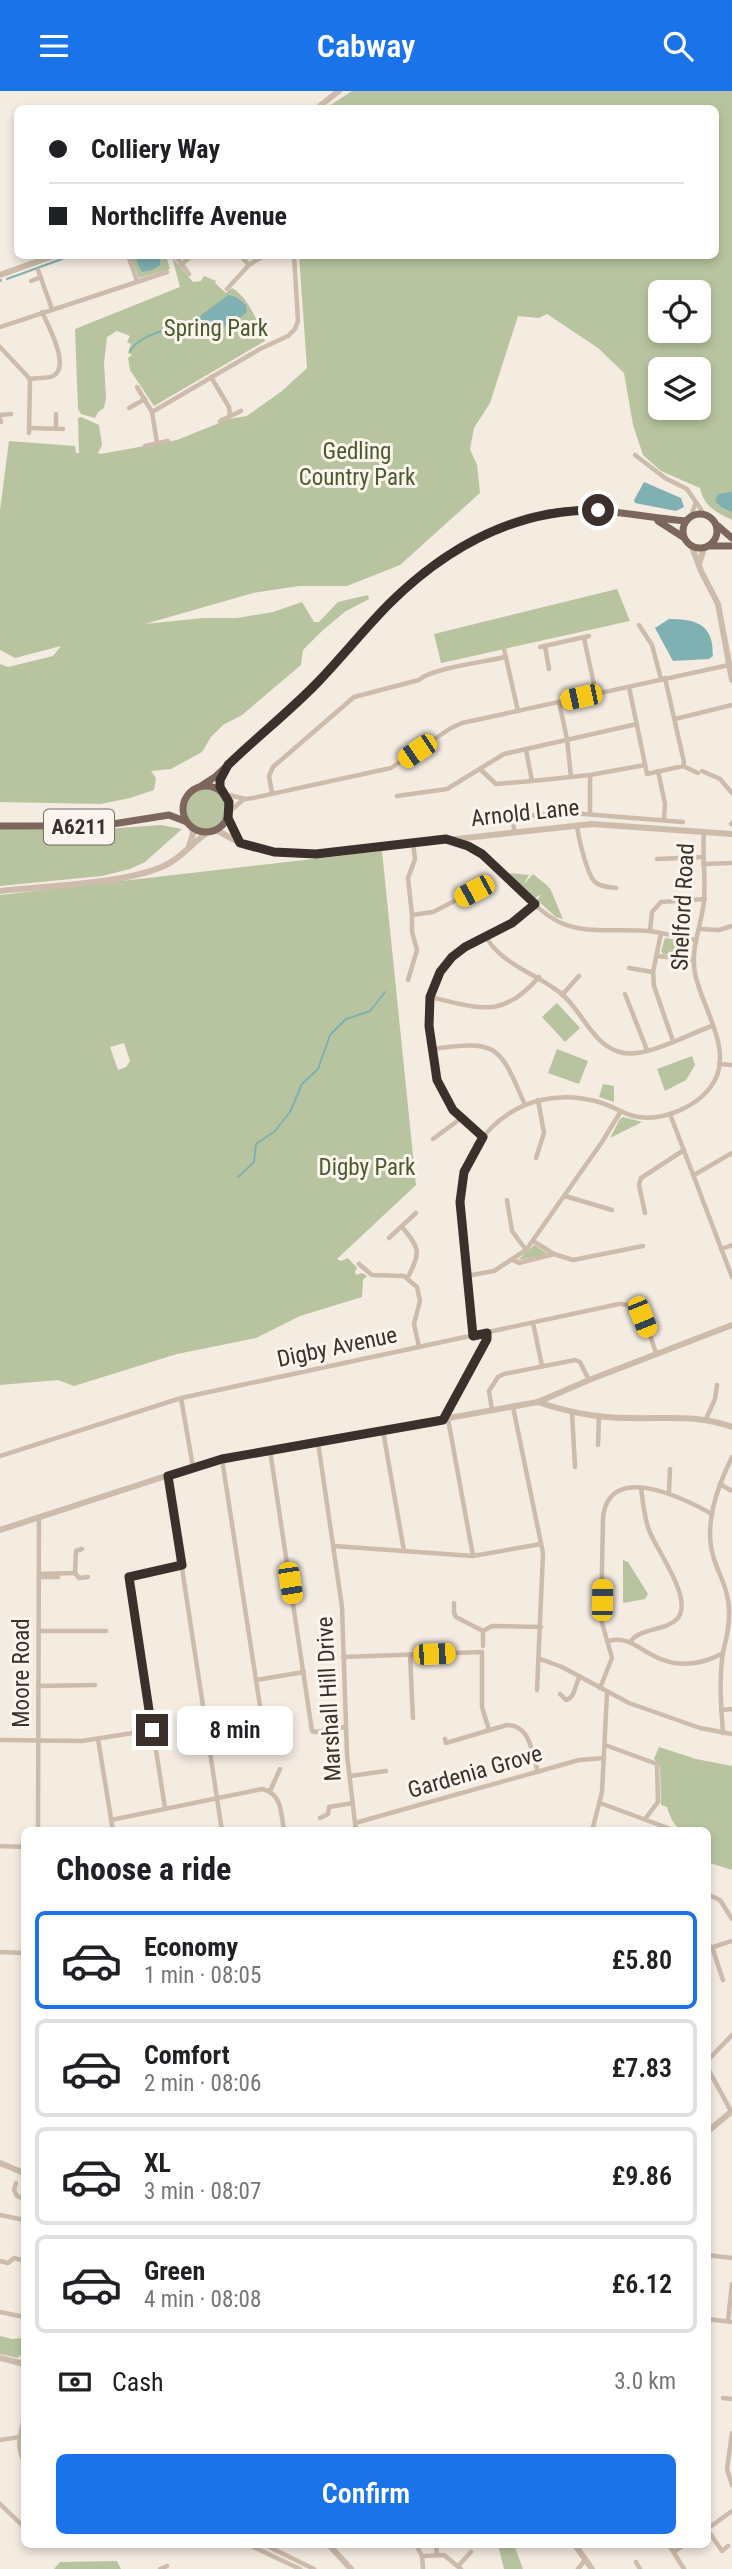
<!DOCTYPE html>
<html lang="en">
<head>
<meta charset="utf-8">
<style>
	body { margin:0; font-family:"Roboto Condensed",sans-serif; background:#f2f2f2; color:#202124; height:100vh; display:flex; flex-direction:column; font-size:26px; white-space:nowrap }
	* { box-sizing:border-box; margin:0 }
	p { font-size:23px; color:#757577 }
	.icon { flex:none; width:38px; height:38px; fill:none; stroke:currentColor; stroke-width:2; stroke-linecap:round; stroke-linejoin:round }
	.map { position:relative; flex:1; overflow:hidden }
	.side { position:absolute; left:21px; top:1736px; width:690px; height:721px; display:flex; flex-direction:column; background:#fff; border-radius:10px; box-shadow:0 4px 10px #0003 }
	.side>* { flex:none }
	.guide { position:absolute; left:14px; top:14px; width:705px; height:154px; border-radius:10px; box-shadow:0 4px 10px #0003; display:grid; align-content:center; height:154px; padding:0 35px; background:#fff }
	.tools { position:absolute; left:648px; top:189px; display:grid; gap:14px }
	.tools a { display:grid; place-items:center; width:63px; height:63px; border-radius:10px; background:#fff; box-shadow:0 4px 10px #0003; font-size:35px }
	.end { position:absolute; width:32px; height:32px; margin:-16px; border:9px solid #3b302b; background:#fff; box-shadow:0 0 0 4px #fff }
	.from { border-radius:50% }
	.bubble { position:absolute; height:49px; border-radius:10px; background:#fff; box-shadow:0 4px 10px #0003; font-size:23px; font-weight:600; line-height:49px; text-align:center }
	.car { position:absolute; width:21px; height:42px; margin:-21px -10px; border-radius:9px; box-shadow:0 0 5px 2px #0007; background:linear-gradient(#f5c518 24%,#345 0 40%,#f5c518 0 76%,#345 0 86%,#f5c518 0) }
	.guide b { display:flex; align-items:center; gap:24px; height:66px; font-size:26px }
	.guide b+b { border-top:2px solid #e0e0e0 }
	.guide i { width:18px; height:18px; background:#202124 }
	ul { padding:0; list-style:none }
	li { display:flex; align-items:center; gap:21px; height:98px; margin:0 14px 10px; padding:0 21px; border:4px solid #e0e0e0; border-radius:10px }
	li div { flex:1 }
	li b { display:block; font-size:26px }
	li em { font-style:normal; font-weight:600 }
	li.on { border-color:#1a73e8 }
	li>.icon { width:63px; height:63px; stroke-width:1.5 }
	h2 { padding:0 35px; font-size:32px; line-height:84px }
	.pay { display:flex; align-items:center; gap:18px; height:77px; padding:0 35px; font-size:26px }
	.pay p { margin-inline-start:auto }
	.cta { display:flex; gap:14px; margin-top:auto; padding:14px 35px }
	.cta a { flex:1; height:80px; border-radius:10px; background:#1a73e8; color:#fff; font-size:28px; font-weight:600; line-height:80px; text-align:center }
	header { display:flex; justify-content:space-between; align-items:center; height:91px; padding:0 35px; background:#1a73e8; color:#fff; font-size:32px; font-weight:600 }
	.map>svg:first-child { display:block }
	.green { fill:#b8c4a0; fill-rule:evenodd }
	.water { fill:#7fb0b2 }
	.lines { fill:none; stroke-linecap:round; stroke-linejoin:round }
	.stream { stroke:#7fb0b2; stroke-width:2 }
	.minor { stroke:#cdbbac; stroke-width:4.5 }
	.tertiary { stroke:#cdbbac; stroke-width:6 }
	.primary { stroke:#7d675c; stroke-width:7 }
	.route { stroke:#3b302b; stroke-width:9 }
	.labels { text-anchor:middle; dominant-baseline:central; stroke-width:6; stroke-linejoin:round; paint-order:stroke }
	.shield { fill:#fbf5ee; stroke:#756b66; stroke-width:2 }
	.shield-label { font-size:21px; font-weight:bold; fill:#3b302b }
	.park-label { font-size:23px; fill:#4a5a2e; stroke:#fbf5ee }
	.street-label { font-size:23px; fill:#3b302b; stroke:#fbf5ee }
</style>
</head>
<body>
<header><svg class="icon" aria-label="menu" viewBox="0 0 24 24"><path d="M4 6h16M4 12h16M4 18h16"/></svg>Cabway<svg class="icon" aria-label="search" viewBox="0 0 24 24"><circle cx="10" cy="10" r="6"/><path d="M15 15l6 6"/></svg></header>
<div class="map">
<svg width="732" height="2478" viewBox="0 0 732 2478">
	<rect width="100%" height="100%" fill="#f4ebe1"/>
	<g class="green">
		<path d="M352 0H732V429C716 421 704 416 700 397L661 380 643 364 633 334 624 282 598 257 547 223 539 227 518 225 490 312 474 337 470 358 477 374 480 402 400 474 347 495H299L253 502 145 533 203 527H237L273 521 302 511 314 531H319L338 511 368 504 369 508 346 520 323 539 303 559 301 574 242 624 223 634 211 646 202 661 171 678 151 680 156 687 154 699 130 707 101 713 0 711V573L8 576 53 565 61 555 15 567 0 559V419L9 350 75 355 76 362H79L78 327 81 326 99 334 102 354 98 362 101 363 177 349 229 328 247 325 282 300 307 277 299 165 716 164V18L326 17ZM660 201H698V240H660ZM660 278H698V317H660Z"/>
		<path d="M130 165H166L170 178 139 187Z"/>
		<path d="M172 166 193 191 201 190 204 185 216 190 215 192 226 202 232 197C249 207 258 231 265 250L154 315 130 279 128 267 132 264 128 262 131 253 127 251 130 245 117 240 107 246 104 272 106 307 104 317 98 321 95 327 81 323 78 318 75 238 180 196Z"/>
		<path d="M617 498 630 530 441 572 434 543Z"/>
		<circle cx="206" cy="718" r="20"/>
		<path d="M161 734 182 738 145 771 130 778 102 785 0 795V738L90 739Z"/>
		<path d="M382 760 416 1094 337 1168 341 1170 348 1167 357 1177 355 1181 356 1184 362 1182 367 1185 363 1189 362 1206 300 1225 256 1247 177 1263 74 1295 58 1289 0 1294V804ZM124 952 130 970 126 976 118 979 110 956Z"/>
		<path d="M509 782 529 784 524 793 533 783 549 796 548 797H550L563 828 556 826 537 809 542 803 535 807Z"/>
		<path d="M665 847 689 851 690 864 688 866 663 863 661 860Z"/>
		<path d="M557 912 580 937 565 951 542 926Z"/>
		<path d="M557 958 588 970 579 993 548 982Z"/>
		<path d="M692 965 695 974 686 989 665 1000 657 978Z"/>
		<path d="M603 993 614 995V1011L599 1006Z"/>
		<path d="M623 1026 642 1031 610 1047 620 1028Z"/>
		<path d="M534 1154 547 1162 546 1164 518 1169Z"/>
		<path d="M623 1469 628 1471 648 1503 645 1508 623 1512Z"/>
		<path d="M659 1656 696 1668 732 1675V1779L707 1771V1740C682 1740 675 1742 667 1716L661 1714 660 1676 654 1668Z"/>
		<path d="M0 2245 12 2248 24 2247V2262L17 2267 0 2263Z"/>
		<path d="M498 2454H514L523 2478H504Z"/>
		<path d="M117 2470 121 2478H54L60 2471Z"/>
	</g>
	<g class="water">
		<path d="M136 165H160V174L152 179 142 181 138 174Z"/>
		<path d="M228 204 236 206 246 214 247 221C235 231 210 246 195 239L193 233 195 229Z"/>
		<path d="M644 391 681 407 684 416 676 420 635 412 634 409Z"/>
		<path d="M732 401V421L721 416 715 410 718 403Z"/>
		<path d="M669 528C688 528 709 530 712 553 713 557 712 561 713 565L709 568 673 570 655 537Z"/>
	</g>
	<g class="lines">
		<g class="stream">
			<path d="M7 188 73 164"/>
			<path d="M0 190 1 189"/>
			<path d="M130 260C140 244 166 239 183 233"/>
			<path d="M238 1086 254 1071 256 1053 275 1040 290 1021 302 993 318 978 330 944 346 928 370 920 385 901"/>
		</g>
		<g class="minor">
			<path d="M128 164 137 190"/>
			<path d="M175 164 189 183"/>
			<path d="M240 164 249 174"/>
			<path d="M181 174 192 164"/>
			<path d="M38 179 52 218"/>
			<path d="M31 190 41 186"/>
			<path d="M227 198 249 174 265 164"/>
			<path d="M0 236 167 181"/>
			<path d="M0 256 30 288 29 342"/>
			<path d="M211 286 229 316 230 325"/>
			<path d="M30 288C37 286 47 288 53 285 71 276 48 234 42 221"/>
			<path d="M137 296 152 321 157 352"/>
			<path d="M129 317 145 308"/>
			<path d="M152 321 260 258 288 245 295 238 298 230 294 164"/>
			<path d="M56 323V337"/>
			<path d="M0 324 11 323"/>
			<path d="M0 328 1 331"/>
			<path d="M220 330 241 320"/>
			<path d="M29 337 63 338"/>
			<path d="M145 355 168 350"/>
			<path d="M635 364 665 387 687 398 704 423"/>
			<path d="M691 425 696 411"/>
			<path d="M639 534 652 554 661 588"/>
			<path d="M584 547 596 603"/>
			<path d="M545 555 549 578"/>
			<path d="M540 556 589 545"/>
			<path d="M504 558 518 620"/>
			<path d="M629 596 647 683 683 675 684 671 665 587"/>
			<path d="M559 611 567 648 571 686"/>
			<path d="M675 628 732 614"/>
			<path d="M526 659 532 690 590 684 645 674"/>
			<path d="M683 675 698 682"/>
			<path d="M480 678 496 693 532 690"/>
			<path d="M658 680 665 713 664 728"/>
			<path d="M702 680 720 688 732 702"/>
			<path d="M590 684V722"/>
			<path d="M272 702 269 685 273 676 354 606 419 589C431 577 486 571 505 566"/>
			<path d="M225 703 245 708 253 707 391 677 451 637 462 632 729 574"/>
			<path d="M397 705 447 698 504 663 637 633"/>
			<path d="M230 720 244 708"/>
			<path d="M571 722 683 731"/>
			<path d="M549 723H562"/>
			<path d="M513 727 514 740"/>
			<path d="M504 728 543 723"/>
			<path d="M731 733 732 732"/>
			<path d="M577 734C578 746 587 782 594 790 599 796 609 796 616 797"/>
			<path d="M453 750C498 762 519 810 559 831 586 844 619 837 648 840 664 842 680 846 696 849"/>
			<path d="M413 752 415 768 408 787 412 824 433 821 474 800"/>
			<path d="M657 768 703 766"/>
			<path d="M703 773 732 772"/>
			<path d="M699 838 719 839 732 835"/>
			<path d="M650 840 652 821 661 811 705 808"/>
			<path d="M661 842 653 881 654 895 673 950"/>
			<path d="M486 846C502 874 538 883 563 904 584 923 594 957 624 962 648 966 689 943 712 935"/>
			<path d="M657 865 694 869"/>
			<path d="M629 877 653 881"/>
			<path d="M408 889 417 859 412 841V824"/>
			<path d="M625 903 647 959"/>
			<path d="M562 904 579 885"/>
			<path d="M430 906C479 917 502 929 539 886"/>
			<path d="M432 958C499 949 499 954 525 1014"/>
			<path d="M719 973 732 974"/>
			<path d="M670 1023 732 1186"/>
			<path d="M483 1046 453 1019 437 989 429 935 430 906 440 881 452 866 465 856 512 832 535 813"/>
			<path d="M433 1048 460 1028"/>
			<path d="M536 1067 544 1042 538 1009"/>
			<path d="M694 1084 732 1062"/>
			<path d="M565 1105 612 1119"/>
			<path d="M507 1109 512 1140 526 1159"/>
			<path d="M645 1122 639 1094 641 1087 684 1059"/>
			<path d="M402 1136C420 1157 421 1161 408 1186"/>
			<path d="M389 1147 416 1122"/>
			<path d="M533 1150 554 1163 573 1169 643 1155"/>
			<path d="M721 1158 732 1154"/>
			<path d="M513 1169 519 1172 554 1163"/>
			<path d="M359 1173 372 1184 404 1185 417 1196 420 1210 414 1233 419 1256"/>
			<path d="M466 1185 494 1180 526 1159 602 1051 621 1020"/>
			<path d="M533 1232 542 1275"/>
			<path d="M473 1245C470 1215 467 1185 463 1155 461 1138 458 1120 460 1103 463 1079 474 1054 491 1037 520 1008 560 1000 599 1011 610 1014 621 1021 633 1025 662 1032 701 1015 715 989 732 956 701 915 695 882 690 857 702 834 704 809 706 787 702 764 704 741"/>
			<path d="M181 1307 193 1376"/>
			<path d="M513 1316 543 1462 537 1599"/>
			<path d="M492 1319 489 1300 498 1286 504 1283 575 1269 580 1271 589 1289"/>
			<path d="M572 1321 575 1376"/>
			<path d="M443 1328 487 1248V1242"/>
			<path d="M448 1328 473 1465"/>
			<path d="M706 1328 715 1308 717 1294"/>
			<path d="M383 1340 404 1460"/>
			<path d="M318 1351 342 1516 347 1664 356 1740"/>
			<path d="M598 1354 599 1325"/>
			<path d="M270 1359 312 1640 316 1641 345 1636"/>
			<path d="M0 1365 181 1307 619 1213C644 1211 649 1243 656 1262"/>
			<path d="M222 1368 256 1589 304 1581"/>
			<path d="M168 1385 222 1740"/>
			<path d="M720 1393 732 1400"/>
			<path d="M669 1401 670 1378"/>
			<path d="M334 1455 473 1465 541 1453"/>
			<path d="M82 1458 76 1460 75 1482 79 1487 88 1486"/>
			<path d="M39 1483 75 1482"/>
			<path d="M39 1486H58"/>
			<path d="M454 1512V1522L456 1526 483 1540"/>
			<path d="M39 1540H106"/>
			<path d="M609 1550C627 1545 638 1557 654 1565 676 1577 702 1574 723 1562"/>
			<path d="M630 1551C641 1536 664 1541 677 1528 695 1509 656 1459 649 1439 644 1426 643 1411 641 1397"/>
			<path d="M483 1555V1540L492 1535 541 1536"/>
			<path d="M410 1564 413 1627"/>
			<path d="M343 1566 482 1561V1616L489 1639"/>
			<path d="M540 1568 562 1576 629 1612 700 1637 732 1643"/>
			<path d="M256 1589 266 1654"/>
			<path d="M38 1595 95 1594"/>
			<path d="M600 1597 612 1567 601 1528 603 1427C609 1369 685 1408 712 1423"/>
			<path d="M560 1603 566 1609C576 1606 574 1595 580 1585"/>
			<path d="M721 1619 732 1618"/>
			<path d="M723 1642C721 1616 719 1588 723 1561 726 1549 729 1538 729 1525 730 1501 721 1489 714 1468 703 1434 717 1397 732 1366"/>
			<path d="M98 1648 113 1740"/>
			<path d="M445 1648 446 1652 507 1634C531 1634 532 1663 538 1681"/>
			<path d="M0 1649 82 1650 152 1639"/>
			<path d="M605 1654 657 1673 658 1711 645 1728"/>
			<path d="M350 1685 386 1680"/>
			<path d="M270 1700 280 1678"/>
			<path d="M600 1712 676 1740"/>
			<path d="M165 1717 129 1486 182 1474"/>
			<path d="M320 1727 328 1723 329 1716 353 1712"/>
			<path d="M111 1729 262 1698C282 1702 281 1722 284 1740"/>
			<path d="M355 1732 579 1669 604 1667"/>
			<path d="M38 1740 39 1426"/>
			<path d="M592 1740 602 1701 607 1602"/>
			<path d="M0 1755 24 1756"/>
			<path d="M707 1803 720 1809 732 1828"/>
			<path d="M712 1856 723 1889"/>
			<path d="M707 1858 732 1850"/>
			<path d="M0 1861 24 1862"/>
			<path d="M707 1970 732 1944"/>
			<path d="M707 1976 732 2022"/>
			<path d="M16 2092 14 2099 17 2105 24 2108"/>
			<path d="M0 2124 24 2129"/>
			<path d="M707 2164 732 2167"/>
			<path d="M0 2170 8 2172 14 2167 24 2170"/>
			<path d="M0 2221 24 2226"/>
			<path d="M707 2228 732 2231"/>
			<path d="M728 2230 732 2193"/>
			<path d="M723 2307 732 2308"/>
			<path d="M24 2328C20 2343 16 2356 24 2370"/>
			<path d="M732 2342 727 2378 732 2394"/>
			<path d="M0 2349 19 2346"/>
			<path d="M0 2413 24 2436"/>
			<path d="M707 2438 722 2460 728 2455"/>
			<path d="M707 2438 732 2420"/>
			<path d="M249 2454 300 2478"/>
			<path d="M265 2454 314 2478"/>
			<path d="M416 2454 422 2465 423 2478"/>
			<path d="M436 2454 437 2463"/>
			<path d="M669 2454 684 2478"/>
			<path d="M674 2461 684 2454"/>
			<path d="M422 2465 444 2464 461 2478"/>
			<path d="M636 2471 640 2478"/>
			<path d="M458 2475 471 2461"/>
			<path d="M160 2478 167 2475"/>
			<path d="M578 2478 585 2469"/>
		</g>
		<g class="tertiary">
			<path d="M316 18 339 0"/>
			<path d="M0 184 56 164"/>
			<path d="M692 456 701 480 718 513 732 589"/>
			<path d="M699 473 704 457"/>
			<path d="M228 727 239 750"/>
			<path d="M216 739 246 755 293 763 339 761 592 733 732 743"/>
			<path d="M189 755 193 743 192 736"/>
			<path d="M0 800C45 795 127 793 166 774 183 766 193 750 209 741"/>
			<path d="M538 1311C567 1321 599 1327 629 1327 665 1328 698 1323 732 1336"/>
			<path d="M0 1439 215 1369 538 1311 589 1289 732 1234"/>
			<path d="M707 2041 732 2020"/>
			<path d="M0 2072 24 2082"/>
			<path d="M0 2267 24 2273"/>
			<path d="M329 2454 351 2478"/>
			<path d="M575 2454 592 2478"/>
		</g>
		<g class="primary">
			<circle cx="700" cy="440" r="17"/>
			<path d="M658 430 683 446"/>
			<path d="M718 435 732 447"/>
			<path d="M710 455H732"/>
			<circle cx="206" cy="718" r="23"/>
			<path d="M201 695 215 686C248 654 285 625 317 592 342 567 364 538 389 513 431 469 487 433 548 422 597 414 638 426 686 430"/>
			<path d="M0 735H100L169 724 187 731"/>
		</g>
	</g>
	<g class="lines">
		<path class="route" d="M152 1639 129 1486 182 1474 168 1385 222 1368 443 1329 487 1248V1242L473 1245 460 1111 464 1081 483 1046 453 1019 437 989 429 935 430 906 440 881 452 866 465 856 512 832 535 813 482 763 468 755 446 748 316 763 274 761 240 752 228 727 229 711 220 696V689L228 674C258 645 290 620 318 591 343 565 365 537 390 512 447 456 517 418 598 419"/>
	</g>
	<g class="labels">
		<rect class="shield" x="44" y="718.5" width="70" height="35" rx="5"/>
		<g class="shield-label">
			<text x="79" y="736">A6211</text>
		</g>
		<g class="park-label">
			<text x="216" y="237">Spring Park</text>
			<text x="357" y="360">Gedling<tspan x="357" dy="26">Country Park</tspan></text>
			<text x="367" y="1076">Digby Park</text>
		</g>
		<g class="street-label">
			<text transform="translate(525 722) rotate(-6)">Arnold Lane</text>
			<text transform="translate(683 816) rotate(-87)">Shelford Road</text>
			<text transform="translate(337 1256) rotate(-12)">Digby Avenue</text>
			<text transform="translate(21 1582) rotate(-90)">Moore Road</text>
			<text transform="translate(329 1608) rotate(-93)">Marshall Hill Drive</text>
			<text transform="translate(475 1681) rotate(-16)">Gardenia Grove</text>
		</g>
	</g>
</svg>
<div class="tools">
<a><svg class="icon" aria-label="locate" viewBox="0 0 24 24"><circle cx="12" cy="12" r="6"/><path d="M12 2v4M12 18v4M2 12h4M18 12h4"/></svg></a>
<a><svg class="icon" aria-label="layers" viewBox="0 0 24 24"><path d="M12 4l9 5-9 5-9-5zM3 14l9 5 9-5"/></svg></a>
</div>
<i class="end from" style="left:598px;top:419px"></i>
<i class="end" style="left:152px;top:1639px"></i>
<div class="bubble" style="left:177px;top:1615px;width:116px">8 min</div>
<i class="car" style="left:581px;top:606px;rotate:258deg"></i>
<i class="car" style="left:417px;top:660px;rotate:236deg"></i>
<i class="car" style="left:474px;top:800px;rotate:242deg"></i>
<i class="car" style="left:642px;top:1226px;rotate:158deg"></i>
<i class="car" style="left:290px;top:1492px;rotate:171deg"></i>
<i class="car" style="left:602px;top:1509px;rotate:1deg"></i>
<i class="car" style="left:434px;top:1563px;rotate:88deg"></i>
<div class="guide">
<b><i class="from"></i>Colliery Way</b>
<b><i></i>Northcliffe Avenue</b>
</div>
<section class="side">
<h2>Choose a ride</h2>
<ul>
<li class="on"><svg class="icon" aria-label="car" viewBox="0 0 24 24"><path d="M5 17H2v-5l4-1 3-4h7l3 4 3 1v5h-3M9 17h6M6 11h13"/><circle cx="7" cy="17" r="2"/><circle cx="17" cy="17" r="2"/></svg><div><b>Economy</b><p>1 min · 08:05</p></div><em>£5.80</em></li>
<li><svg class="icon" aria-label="car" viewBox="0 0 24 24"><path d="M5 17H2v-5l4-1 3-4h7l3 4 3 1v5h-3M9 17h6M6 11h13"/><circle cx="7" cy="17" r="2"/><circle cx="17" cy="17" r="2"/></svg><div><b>Comfort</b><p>2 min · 08:06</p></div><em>£7.83</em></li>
<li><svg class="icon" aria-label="car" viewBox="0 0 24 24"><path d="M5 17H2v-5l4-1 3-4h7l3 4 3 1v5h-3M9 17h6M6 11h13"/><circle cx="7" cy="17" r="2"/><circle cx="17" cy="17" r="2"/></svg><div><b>XL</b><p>3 min · 08:07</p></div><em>£9.86</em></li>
<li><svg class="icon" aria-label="car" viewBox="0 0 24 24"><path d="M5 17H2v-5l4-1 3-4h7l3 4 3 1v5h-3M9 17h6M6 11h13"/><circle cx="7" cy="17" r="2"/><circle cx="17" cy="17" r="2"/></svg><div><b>Green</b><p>4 min · 08:08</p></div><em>£6.12</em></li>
</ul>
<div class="pay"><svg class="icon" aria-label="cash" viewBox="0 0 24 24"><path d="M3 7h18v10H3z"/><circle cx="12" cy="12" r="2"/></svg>Cash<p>3.0 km</p></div>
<div class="cta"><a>Confirm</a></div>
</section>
</div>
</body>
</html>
